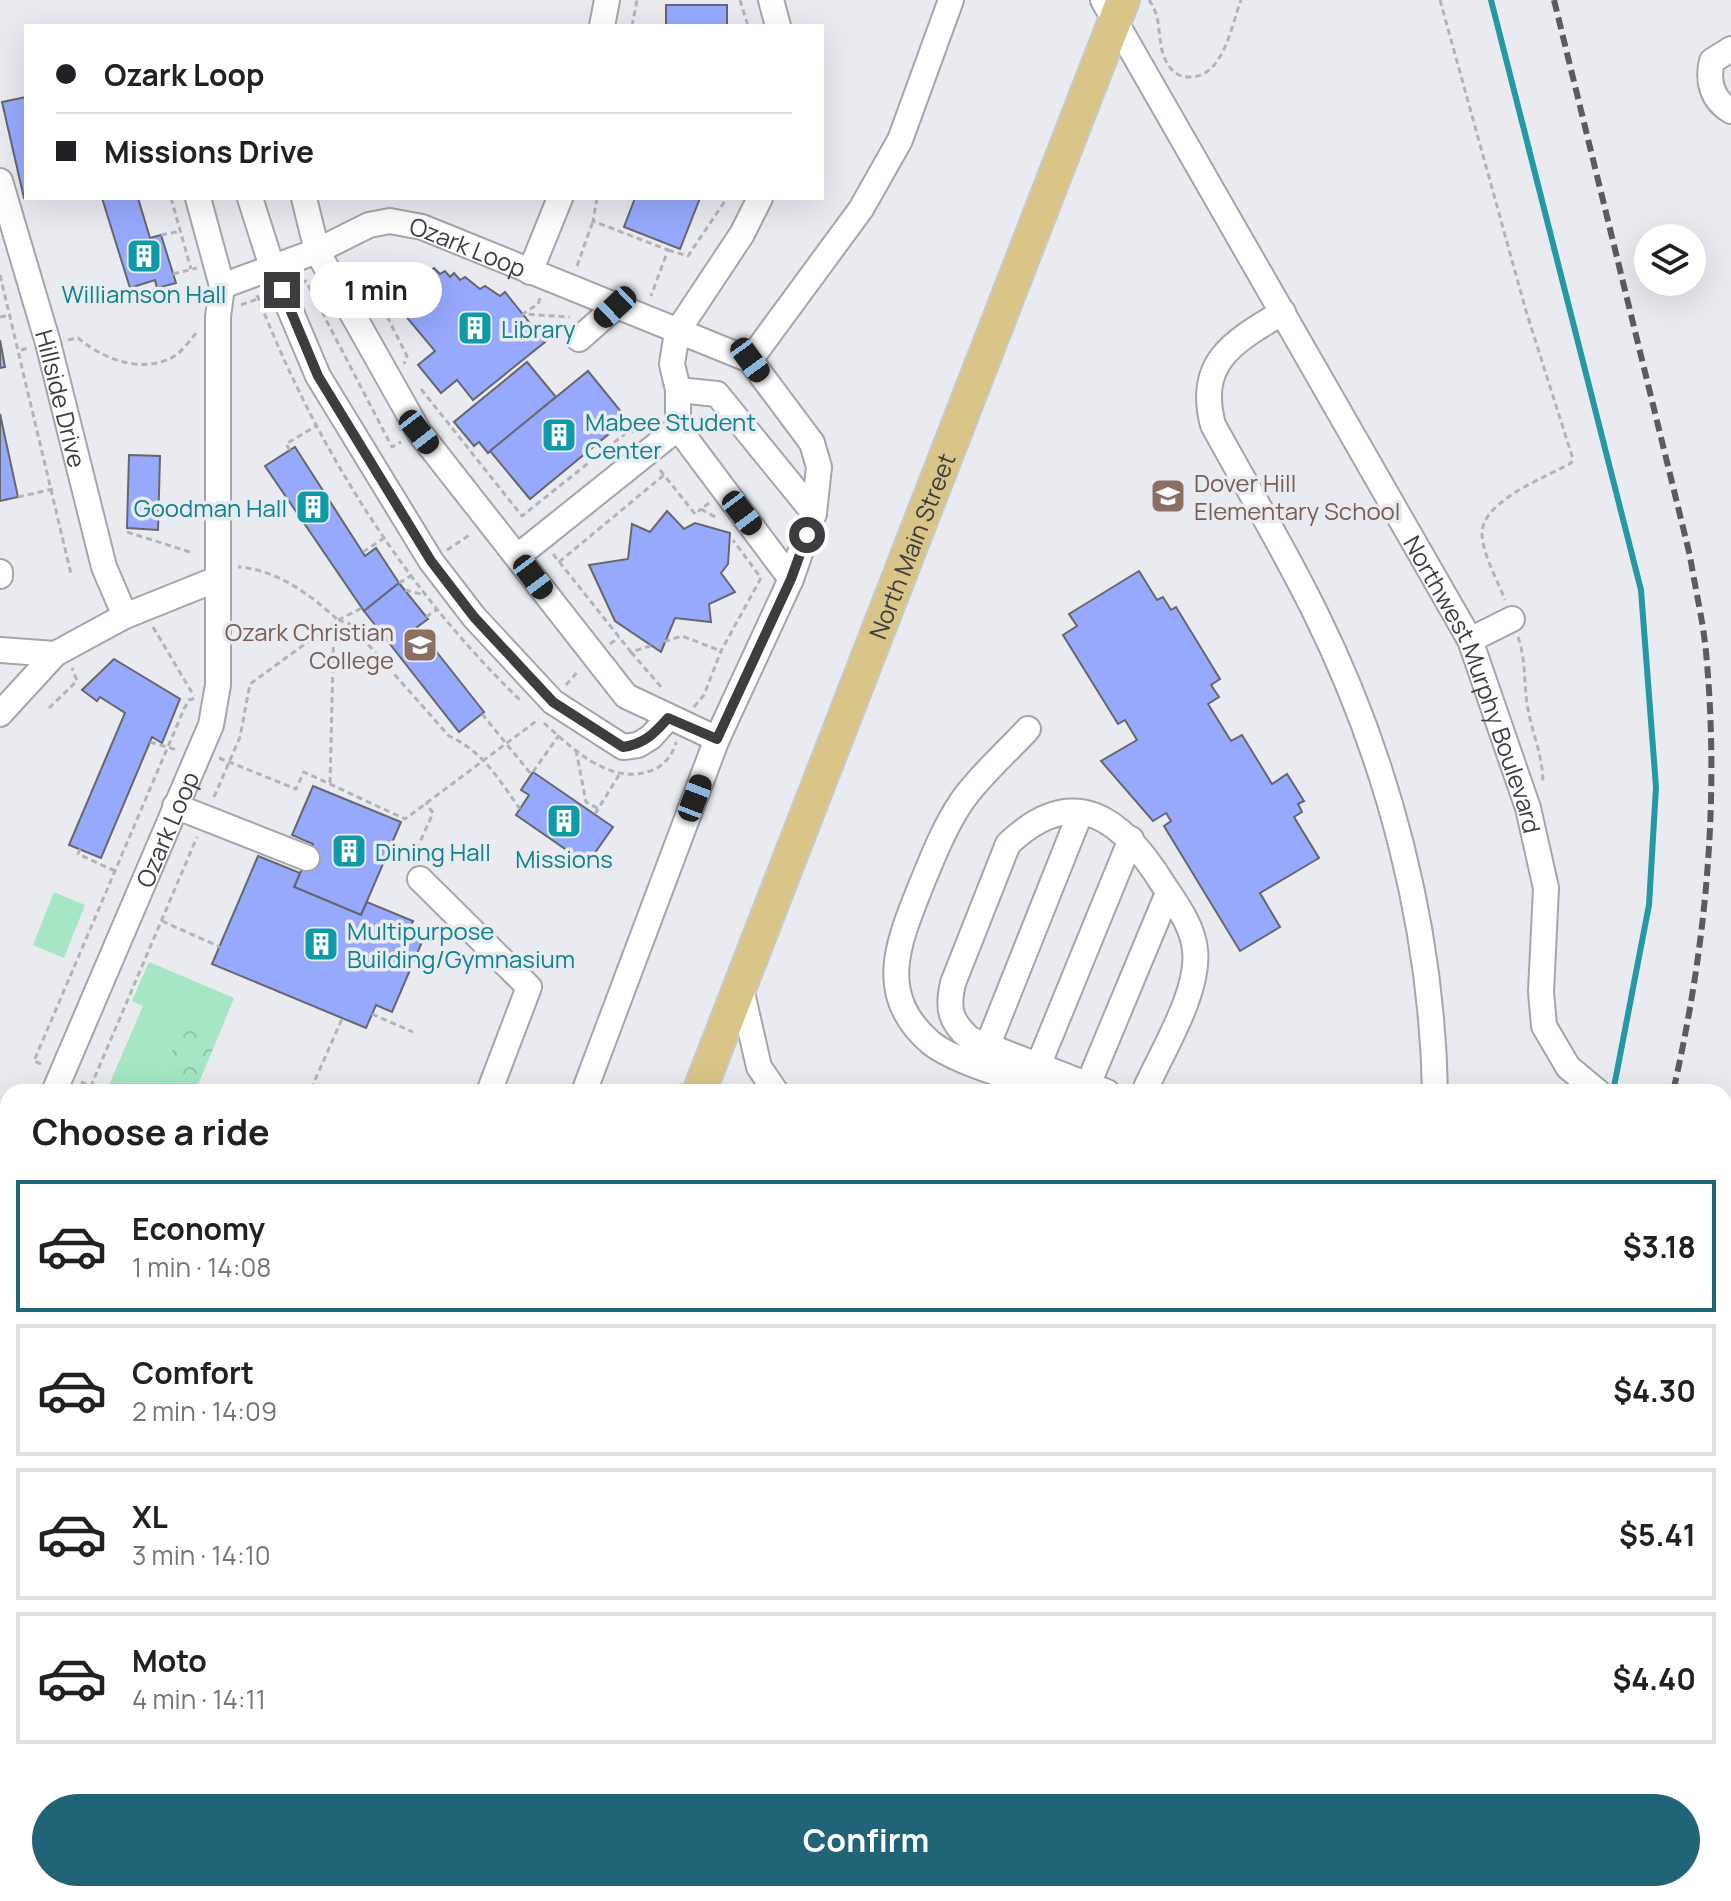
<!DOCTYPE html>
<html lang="en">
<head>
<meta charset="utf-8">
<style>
	body { margin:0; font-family:Manrope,sans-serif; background:#f2f2f2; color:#202124; height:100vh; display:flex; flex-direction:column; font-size:30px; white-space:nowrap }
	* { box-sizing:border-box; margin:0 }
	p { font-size:26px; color:#757577 }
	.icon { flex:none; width:44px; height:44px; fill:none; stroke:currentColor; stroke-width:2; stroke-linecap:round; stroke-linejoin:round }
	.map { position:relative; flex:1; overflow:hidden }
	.panel { position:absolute; left:0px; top:1084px; width:1732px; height:818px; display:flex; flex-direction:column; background:#fff; border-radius:24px 24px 0 0; box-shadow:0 8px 32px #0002 }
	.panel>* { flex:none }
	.top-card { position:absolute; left:24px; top:24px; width:800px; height:176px; border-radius:0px; box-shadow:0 8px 32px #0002; display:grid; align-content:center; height:176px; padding:0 32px; background:#fff }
	.tools { position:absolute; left:1634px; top:224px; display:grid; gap:16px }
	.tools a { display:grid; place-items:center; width:72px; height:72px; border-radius:50%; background:#fff; box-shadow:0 8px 32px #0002; font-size:40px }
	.end { position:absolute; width:36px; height:36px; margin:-18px; border:10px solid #3c3d3f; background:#fff; box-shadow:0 0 0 4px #fff }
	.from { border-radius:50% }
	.bubble { position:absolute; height:56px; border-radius:28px; background:#fff; box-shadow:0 8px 32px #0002; font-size:26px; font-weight:700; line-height:56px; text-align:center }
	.car { position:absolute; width:24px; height:48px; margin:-24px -12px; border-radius:10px; box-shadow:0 0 6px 2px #0007; background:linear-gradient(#222 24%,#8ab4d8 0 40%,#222 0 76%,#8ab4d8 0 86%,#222 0) }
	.top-card b { display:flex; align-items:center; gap:28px; height:76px; font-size:30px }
	.top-card b+b { border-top:2px solid #e0e0e0 }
	.top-card i { width:20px; height:20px; background:#202124 }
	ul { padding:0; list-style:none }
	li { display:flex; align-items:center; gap:24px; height:132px; margin:0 16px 12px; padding:0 16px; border:4px solid #e0e0e0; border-radius:0px }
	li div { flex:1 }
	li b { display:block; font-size:30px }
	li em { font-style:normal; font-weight:700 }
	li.selected { border-color:#216377 }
	li>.icon { width:72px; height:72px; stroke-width:1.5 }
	h2 { padding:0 32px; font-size:36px; line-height:96px }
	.cta { display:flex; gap:16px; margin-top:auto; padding:16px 32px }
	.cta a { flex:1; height:92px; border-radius:48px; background:#216377; color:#fff; font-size:32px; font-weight:700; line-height:92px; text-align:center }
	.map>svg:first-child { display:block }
	.green { fill:#a5e6c4 }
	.forest { fill:url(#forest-crowns) }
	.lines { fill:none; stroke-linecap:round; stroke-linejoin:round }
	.stream { stroke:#2499a4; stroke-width:6 }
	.building { fill:#97a9fd; stroke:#66676c; stroke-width:2 }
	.minor-casing { stroke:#a4a6ab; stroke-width:28 }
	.major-casing { stroke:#c8c9c9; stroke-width:36 }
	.path { stroke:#b2b4b8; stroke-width:3; stroke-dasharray:6 4; stroke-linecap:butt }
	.minor { stroke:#fff; stroke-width:24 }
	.major { stroke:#d9c587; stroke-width:32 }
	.rail { stroke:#5b5c5e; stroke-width:6; stroke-dasharray:12 6; stroke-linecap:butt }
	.route { stroke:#3c3d3f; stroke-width:10 }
	.labels { text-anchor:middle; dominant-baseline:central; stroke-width:7; stroke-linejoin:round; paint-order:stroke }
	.street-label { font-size:24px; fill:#3c3d3f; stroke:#e9ebf0 }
	.culture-label { font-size:24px; fill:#0d838f; stroke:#e9ebf0; text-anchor:start }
	.education-label { font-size:24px; fill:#785e54; stroke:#e9ebf0; text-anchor:start }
</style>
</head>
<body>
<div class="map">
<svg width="1731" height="1901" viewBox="0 0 1731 1901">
	<defs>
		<pattern id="forest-crowns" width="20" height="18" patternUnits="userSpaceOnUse" patternTransform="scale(2)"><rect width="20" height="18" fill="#a5e6c4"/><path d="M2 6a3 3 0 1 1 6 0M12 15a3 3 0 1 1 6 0" fill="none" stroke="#8fc6a9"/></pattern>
	</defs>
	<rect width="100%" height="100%" fill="#e9ebf0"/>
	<g class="green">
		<path d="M54 892 85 905 64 958 33 945Z"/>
		<path d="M149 962 234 998 218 1037 184 1024 155 1092H106L143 1006 132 1001Z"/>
	</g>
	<g class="forest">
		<path d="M184 1023 218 1037 195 1092H155Z"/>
		<path d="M0 1813 8 1817V1894H80L82 1901H0Z"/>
	</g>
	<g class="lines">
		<g class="stream">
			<path d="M1491 0 1641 590 1656 787 1649 905 1613 1092"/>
			<path d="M1724 1214 1731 1216"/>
			<path d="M0 1858 8 1867"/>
			<path d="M33 1894 38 1901"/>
		</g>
	</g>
	<g class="building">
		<rect x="666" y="5" width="61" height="21"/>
		<path d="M26 97V197L24 198 2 102Z"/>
		<path d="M102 198H138L150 238 161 235 176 283 157 288 155 280 130 288Z"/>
		<path d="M635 198H700L680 249 624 227Z"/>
		<path d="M434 268 440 274 445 271 450 277 454 273 460 280 465 277 480 289 485 286 500 296 505 292 545 342 473 400 457 380 441 393 418 365 435 351 393 301Z"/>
		<path d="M0 340 5 367 0 368Z"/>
		<path d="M527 362 556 397 488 453 479 442 474 446 454 422Z"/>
		<path d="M588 371 627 419 530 499 490 451Z"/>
		<path d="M0 414 18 497 0 501Z"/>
		<path d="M295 447 365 556 376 548 399 583 364 611 265 466Z"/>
		<path d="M129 455 160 456 158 530 127 528Z"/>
		<path d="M667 511 684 529 695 523 730 533 728 564 721 573 735 592 709 604 711 622 675 618 661 652 615 621 589 565 628 559 632 524 650 532Z"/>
		<path d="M1139 571 1157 600 1163 597 1171 610 1176 607 1220 679 1211 685 1219 697 1208 704 1231 741 1242 735 1272 784 1287 774 1304 801 1298 804 1302 812 1294 817 1319 858 1260 893 1280 927 1240 951 1164 826 1171 821 1166 813 1153 821 1101 761 1137 740 1125 720 1118 724 1063 635 1077 626 1069 614Z"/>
		<path d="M399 583 428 619 417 627 484 712 459 732 364 611Z"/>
		<path d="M114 659 180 699 162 743 152 737 101 858 69 845 125 713 100 697 97 701 82 690Z"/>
		<path d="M533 772 613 827 587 864 516 815 529 795 521 790Z"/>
		<path d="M313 786 401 822 361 915 294 887 313 844 292 835Z"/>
		<path d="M258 856 300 873 294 887 361 915 367 902 413 921 407 935 422 942 392 1012 376 1005 366 1028 212 964Z"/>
	</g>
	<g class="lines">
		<defs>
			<g id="minor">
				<path d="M771 0 778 26"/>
				<path id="s1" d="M1103 0 1470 640 1528 808 1546 888 1541 992 1544 1026 1568 1067 1598 1092"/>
				<path d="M602 26 607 0"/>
				<path d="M1731 49 1712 61C1707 81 1712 100 1731 111"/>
				<path id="s2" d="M0 181 48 343 104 567 125 616"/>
				<path d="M198 198 222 286"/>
				<path d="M250 198 272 267 318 376 431 561 474 617 553 702 623 747 638 745 651 737 668 718"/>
				<path d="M304 198 317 251 419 432 626 696 717 739"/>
				<path d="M760 198 742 234 677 332 672 364 678 390V428L791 579"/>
				<path d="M530 272 560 198"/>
				<path d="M1283 312C1235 341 1196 361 1213 425 1247 487 1284 549 1315 612 1388 759 1432 927 1435 1092"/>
				<path d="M579 339 615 307"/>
				<path d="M750 360 861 209 900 140 951 0"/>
				<path d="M678 390 717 394 814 513"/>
				<path d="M518 556 678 428"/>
				<path d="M0 572V576"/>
				<path d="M1470 640 1512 619"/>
				<path d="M0 650 55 654"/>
				<path d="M0 714 55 654 125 616 217 579"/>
				<path d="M1028 729C1007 752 980 775 962 801 945 826 934 854 922 883 899 941 874 994 931 1043 956 1063 1017 1078 1049 1092"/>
				<path d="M175 806 307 858"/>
				<path d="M420 879 529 987 489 1092"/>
				<path d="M740 984 759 1067 776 1092"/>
				<path d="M987 1047 1080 814"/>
				<path d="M1038 1066 1131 839"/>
				<path id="s3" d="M54 1092 211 725 218 685V317L222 286 317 251 369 225 390 221 422 227 750 360 812 443 819 467 814 513 791 579 717 739 584 1092"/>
				<path d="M1085 1092 1168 893"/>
				<path d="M1107 1092 970 1039C950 1021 947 1009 953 983L1008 844C1075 780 1123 820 1163 884 1176 904 1193 926 1195 950 1200 992 1161 1053 1144 1092"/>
				<path d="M1724 1152 1731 1154"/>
				<path d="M0 1215 8 1197"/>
				<path d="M0 1348 8 1355"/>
				<path d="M1298 1901 1311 1894"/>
			</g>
			<g id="major">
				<path id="s4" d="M699 1092 1123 0"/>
				<path d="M379 1901 383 1894"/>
			</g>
		</defs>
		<use href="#minor" class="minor-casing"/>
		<use href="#major" class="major-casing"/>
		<g class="path">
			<path d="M740 0 748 26"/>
			<path d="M1149 0C1163 18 1156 39 1165 59 1170 70 1177 77 1189 77 1223 78 1231 27 1241 0"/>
			<path d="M1440 0 1526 311 1573 459 1571 463C1547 477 1480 501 1482 535 1483 555 1498 581 1505 600"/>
			<path d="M632 26 637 0"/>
			<path d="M171 198 191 269"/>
			<path d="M597 198 593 221 668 250 651 296"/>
			<path d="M161 235 181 231"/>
			<path d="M668 250 688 256 727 198"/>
			<path d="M360 263 407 356 404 364"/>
			<path d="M577 266 593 221"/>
			<path d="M173 274 197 268"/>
			<path d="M0 275 71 574"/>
			<path d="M301 283 306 281 392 447 401 442"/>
			<path d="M257 295C316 447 404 588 521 701"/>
			<path d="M540 298 538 304 523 314 570 317"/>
			<path d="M241 305 260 298"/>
			<path d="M0 317 11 315"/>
			<path d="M68 340 78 338C102 358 138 373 169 359 181 354 189 341 197 332"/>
			<path d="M21 350 29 348"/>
			<path d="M421 389 522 516 631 429 635 434"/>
			<path d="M290 450 286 444 316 426"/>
			<path d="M660 470 695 514 701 509"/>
			<path d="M18 497 53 489"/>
			<path d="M709 503 701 509 717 518"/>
			<path d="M127 532 193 553"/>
			<path d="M447 550 471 534"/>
			<path d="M363 552 384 538"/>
			<path d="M553 554 631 652 682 636 721 651"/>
			<path d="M559 562 664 475"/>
			<path d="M399 583 412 575"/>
			<path d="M405 590 425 595"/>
			<path d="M426 617 436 610"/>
			<path d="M338 620 350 624 449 736C483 751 499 780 520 809"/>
			<path d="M338 620 362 608"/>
			<path d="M153 627 194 696"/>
			<path d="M1518 637C1527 662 1523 689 1529 714 1534 738 1543 758 1543 783"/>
			<path d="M610 644 619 637"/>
			<path d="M631 652 662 688"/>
			<path d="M566 685 579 670"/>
			<path d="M694 707 704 695 721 651 761 578 733 540"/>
			<path d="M49 708 77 681 72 668"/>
			<path d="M482 714 531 774"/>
			<path d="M544 723C573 749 611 787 653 770 665 765 673 754 676 742"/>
			<path d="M150 742 177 750"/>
			<path d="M576 750 586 802 599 809"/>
			<path d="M219 758 296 789 304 772 405 819 539 719"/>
			<path d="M533 772 559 735"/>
			<path d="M330 783 334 623"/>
			<path d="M214 797 240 737 250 684 338 620C311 595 276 569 238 567"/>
			<path d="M595 814 619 775"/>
			<path d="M80 849 78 854 115 871"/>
			<path d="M416 859 415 853 433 813 426 803"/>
			<path d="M162 921 220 947"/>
			<path d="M372 1014 413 1032"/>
			<path d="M41 1064 34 1061 184 709 189 700 196 698"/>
			<path d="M81 1082 91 1086 197 837"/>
			<path d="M311 1089 342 1019"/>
		</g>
		<use href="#minor" class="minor"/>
		<use href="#major" class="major"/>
		<g class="rail">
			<path d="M1554 0 1690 556C1695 588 1703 620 1706 652 1720 800 1706 948 1673 1092"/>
			<path d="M1032 1901 1041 1894"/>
		</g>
	</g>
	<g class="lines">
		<path class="route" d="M282 290 318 376 431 561 474 617 553 702 623 747C644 744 654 734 668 718L717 739 791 579 807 535"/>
	</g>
	<defs>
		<symbol id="building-square" viewBox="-11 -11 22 22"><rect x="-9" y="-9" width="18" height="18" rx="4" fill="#0f9aa8" stroke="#e9ebf0"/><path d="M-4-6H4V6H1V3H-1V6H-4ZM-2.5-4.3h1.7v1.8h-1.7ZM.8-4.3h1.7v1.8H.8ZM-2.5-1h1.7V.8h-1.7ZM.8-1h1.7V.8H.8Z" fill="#fff"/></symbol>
		<symbol id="school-square" viewBox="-11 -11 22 22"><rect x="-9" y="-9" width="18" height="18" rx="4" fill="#8d6e63" stroke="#e9ebf0"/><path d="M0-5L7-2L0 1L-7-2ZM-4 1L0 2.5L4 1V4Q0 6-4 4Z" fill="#fff"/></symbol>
		<symbol id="university-square" viewBox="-11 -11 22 22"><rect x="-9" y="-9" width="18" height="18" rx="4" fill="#8d6e63" stroke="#e9ebf0"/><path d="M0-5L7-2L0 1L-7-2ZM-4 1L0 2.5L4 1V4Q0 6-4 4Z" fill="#fff"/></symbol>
	</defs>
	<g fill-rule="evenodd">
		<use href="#building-square" x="124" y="236" width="40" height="40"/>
		<use href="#building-square" x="455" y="308" width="40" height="40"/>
		<use href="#building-square" x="539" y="415" width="40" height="40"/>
		<use href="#school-square" x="1148" y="476" width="40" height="40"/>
		<use href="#building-square" x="293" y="487" width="40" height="40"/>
		<use href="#university-square" x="400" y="625" width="40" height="40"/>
		<use href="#building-square" x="544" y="801" width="40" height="40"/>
		<use href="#building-square" x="329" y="831" width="40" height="40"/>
		<use href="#building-square" x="301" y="924" width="40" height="40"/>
	</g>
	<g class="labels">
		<g class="street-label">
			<text stroke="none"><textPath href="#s3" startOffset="1102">Ozark Loop</textPath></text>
			<text stroke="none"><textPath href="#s2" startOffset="226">Hillside Drive</textPath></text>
			<text stroke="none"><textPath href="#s4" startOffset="586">North Main Street</textPath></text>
			<text stroke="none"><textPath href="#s1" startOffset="780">Northwest Murphy Boulevard</textPath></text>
			<text stroke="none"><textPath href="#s3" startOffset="286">Ozark Loop</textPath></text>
		</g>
		<g class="culture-label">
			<text x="144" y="293" text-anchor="middle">Williamson Hall</text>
			<text x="501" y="328">Library</text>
			<text x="585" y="421">Mabee Student<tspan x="585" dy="28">Center</tspan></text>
			<text x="287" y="507" text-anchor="end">Goodman Hall</text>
			<text x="375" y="851">Dining Hall</text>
			<text x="564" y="858" text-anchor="middle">Missions</text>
			<text x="347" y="930">Multipurpose<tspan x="347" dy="28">Building/Gymnasium</tspan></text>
		</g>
		<g class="education-label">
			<text x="1194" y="482">Dover Hill<tspan x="1194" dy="28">Elementary School</tspan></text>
			<text x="394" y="631" text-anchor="end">Ozark Christian<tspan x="394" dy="28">College</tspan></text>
		</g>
	</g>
</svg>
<div class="tools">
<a><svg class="icon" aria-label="layers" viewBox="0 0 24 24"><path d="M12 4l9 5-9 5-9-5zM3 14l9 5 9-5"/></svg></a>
</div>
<i class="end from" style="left:807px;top:535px"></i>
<i class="end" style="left:282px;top:290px"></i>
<div class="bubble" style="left:310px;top:262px;width:132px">1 min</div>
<i class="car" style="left:615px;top:307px;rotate:227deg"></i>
<i class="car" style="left:750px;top:360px;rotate:144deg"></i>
<i class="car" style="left:419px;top:432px;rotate:142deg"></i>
<i class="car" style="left:742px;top:513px;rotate:143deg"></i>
<i class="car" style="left:533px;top:577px;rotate:143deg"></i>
<i class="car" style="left:695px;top:798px;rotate:21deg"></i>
<div class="top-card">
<b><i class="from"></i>Ozark Loop</b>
<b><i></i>Missions Drive</b>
</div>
<section class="panel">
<h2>Choose a ride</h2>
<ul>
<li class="selected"><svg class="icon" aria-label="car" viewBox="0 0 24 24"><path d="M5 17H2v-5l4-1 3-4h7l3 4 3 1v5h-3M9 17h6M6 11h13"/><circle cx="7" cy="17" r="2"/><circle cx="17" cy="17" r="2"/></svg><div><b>Economy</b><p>1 min · 14:08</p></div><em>$3.18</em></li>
<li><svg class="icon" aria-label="car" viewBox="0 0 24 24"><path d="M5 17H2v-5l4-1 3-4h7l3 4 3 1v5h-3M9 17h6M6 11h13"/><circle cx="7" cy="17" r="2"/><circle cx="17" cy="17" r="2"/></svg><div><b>Comfort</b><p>2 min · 14:09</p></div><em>$4.30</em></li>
<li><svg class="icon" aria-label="car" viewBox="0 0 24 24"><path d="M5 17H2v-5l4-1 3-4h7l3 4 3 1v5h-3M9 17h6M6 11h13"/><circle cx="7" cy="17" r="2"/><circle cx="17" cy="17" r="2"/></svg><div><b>XL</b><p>3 min · 14:10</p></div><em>$5.41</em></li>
<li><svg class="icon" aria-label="car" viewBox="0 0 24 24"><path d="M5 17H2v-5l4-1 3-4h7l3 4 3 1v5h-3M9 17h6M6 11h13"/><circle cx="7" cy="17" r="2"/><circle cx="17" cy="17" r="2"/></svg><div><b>Moto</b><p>4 min · 14:11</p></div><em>$4.40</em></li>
</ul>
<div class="cta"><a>Confirm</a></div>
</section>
</div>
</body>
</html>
